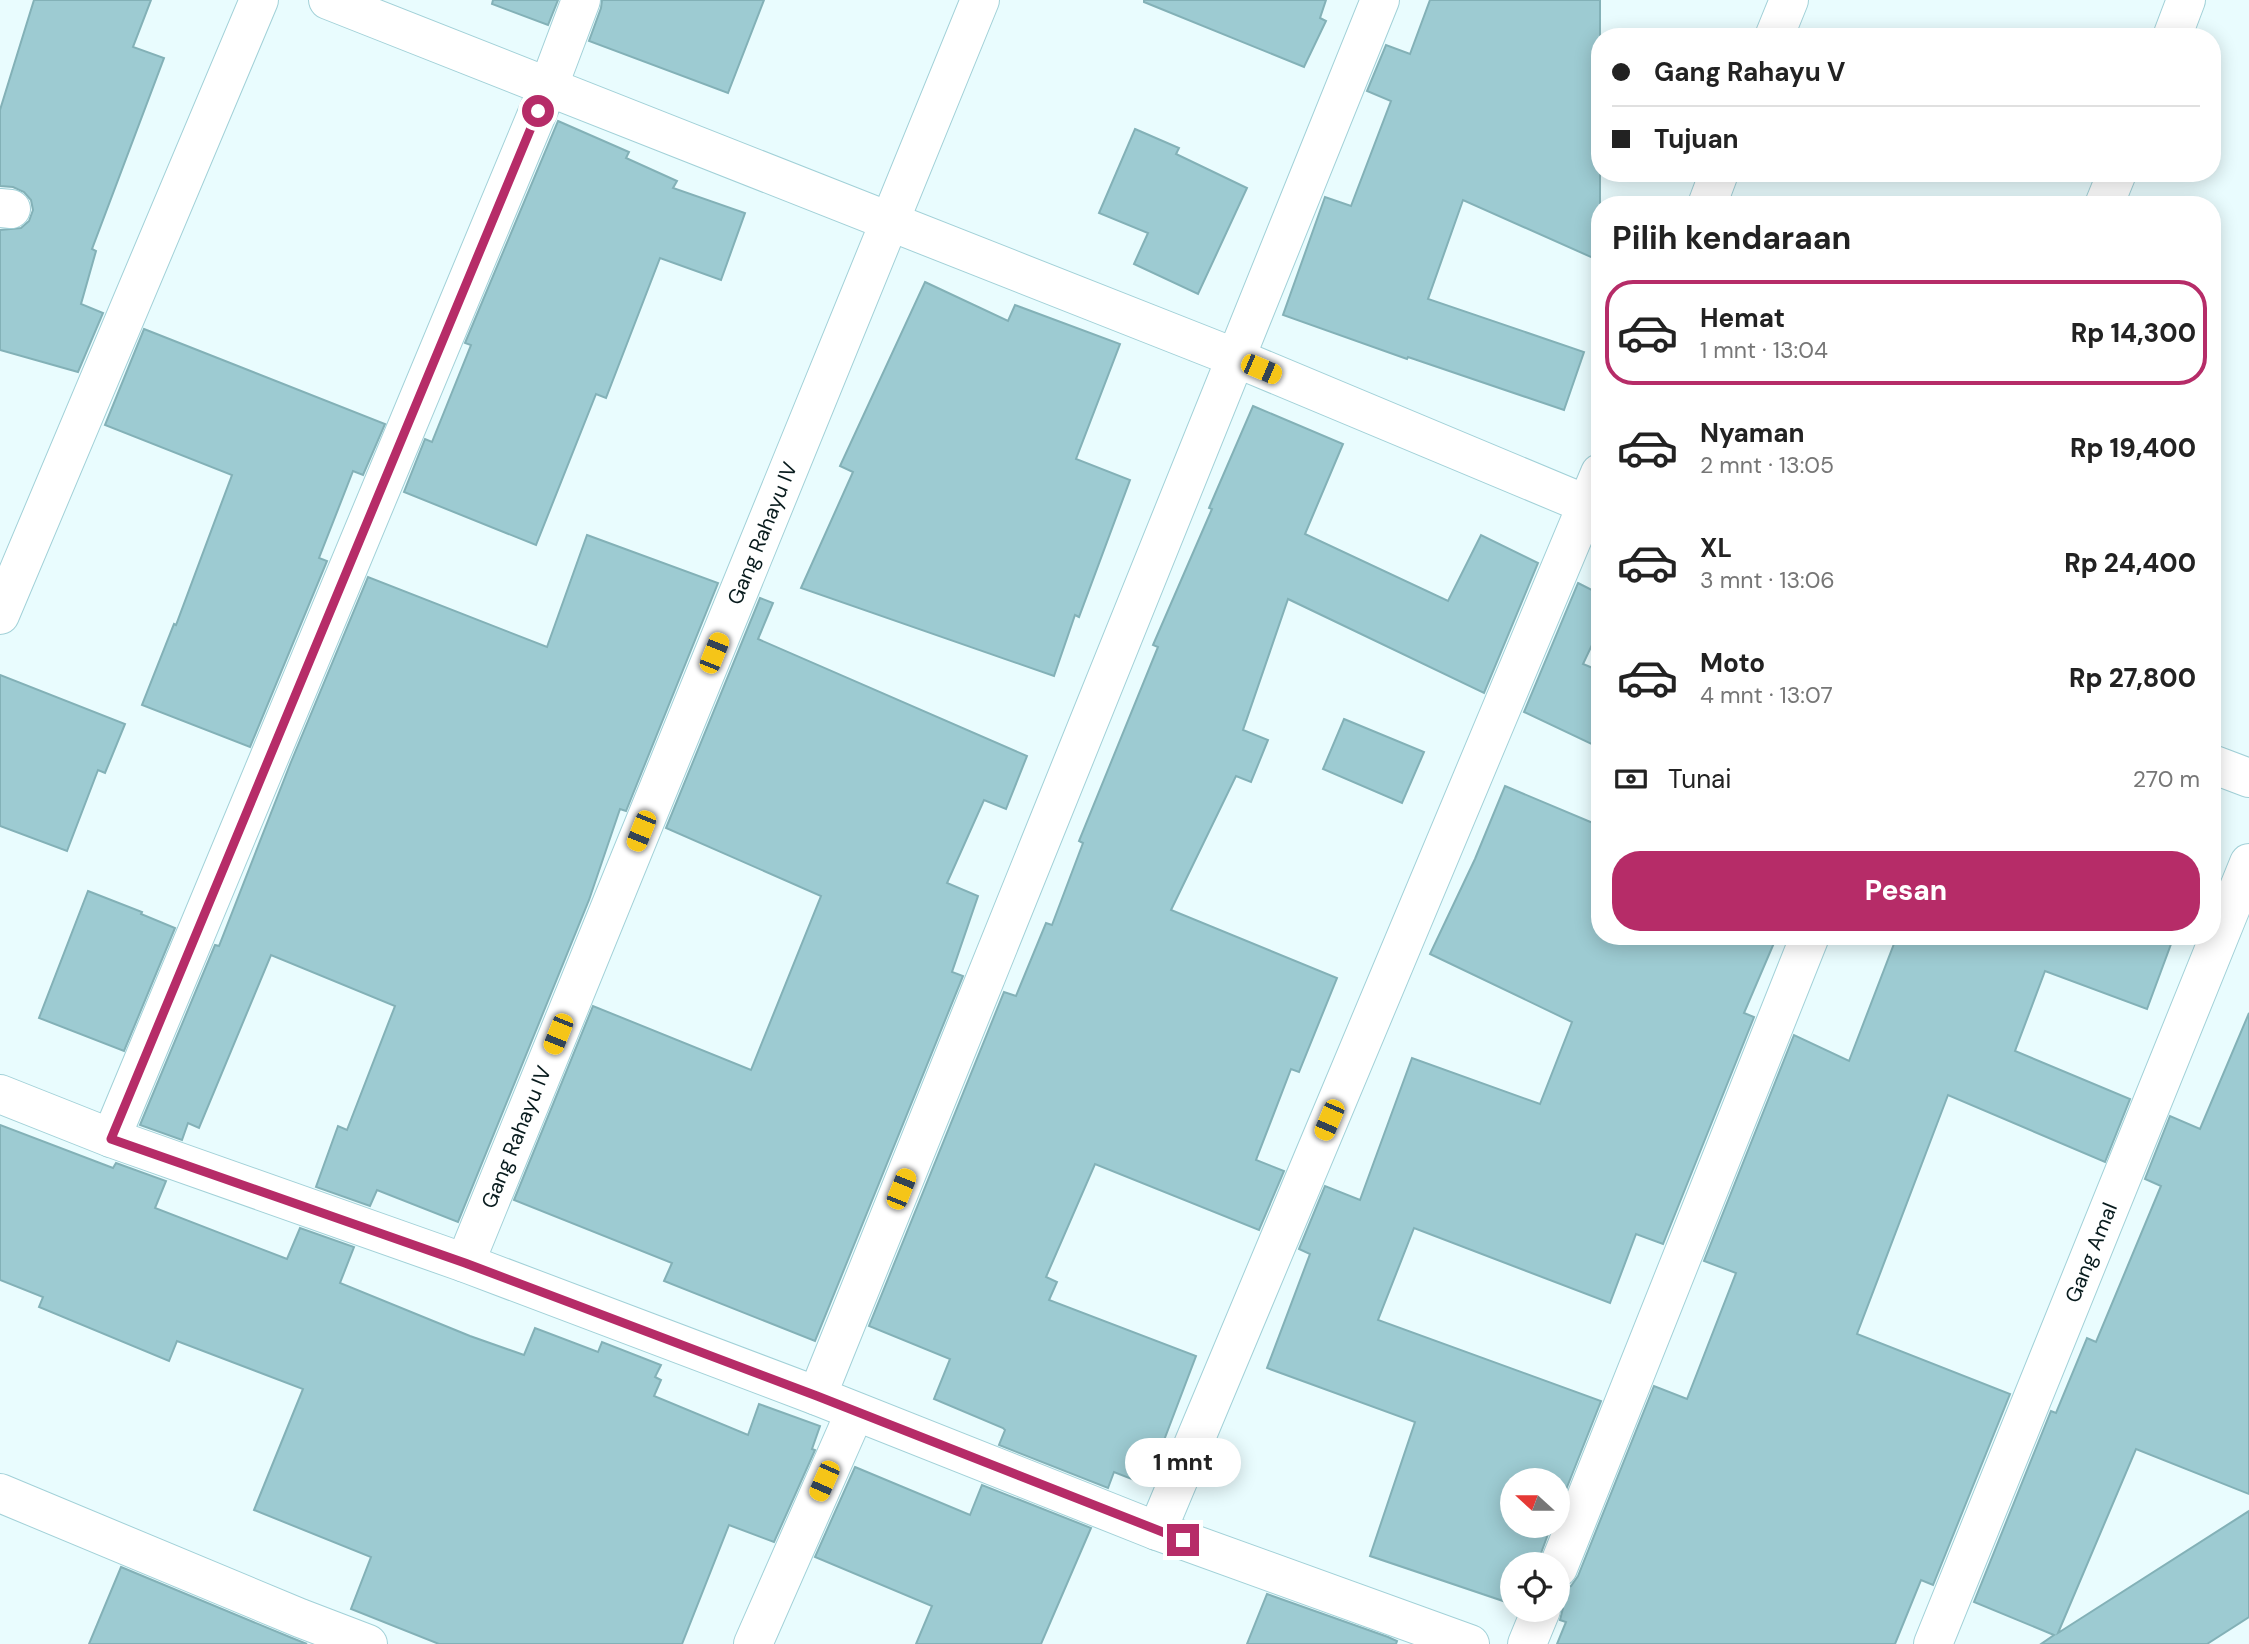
<!DOCTYPE html>
<html lang="id">
<head>
<meta charset="utf-8">
<style>
	body { margin:0; font-family:"DM Sans",sans-serif; background:#f6f6f6; color:#222; height:100vh; display:flex; flex-direction:column; font-size:26px; white-space:nowrap }
	* { box-sizing:border-box; margin:0 }
	p { font-size:23px; color:#767676 }
	.icon { flex:none; width:38px; height:38px; fill:none; stroke:currentColor; stroke-width:2; stroke-linecap:round; stroke-linejoin:round }
	.map { position:relative; flex:1; overflow:hidden }
	.panel { position:absolute; left:1591px; top:196px; width:630px; height:749px; display:flex; flex-direction:column; background:#fff; border-radius:28px; box-shadow:0 4px 18px #0003 }
	.panel>* { flex:none }
	.top-card { position:absolute; left:1591px; top:28px; width:630px; height:154px; border-radius:28px; box-shadow:0 4px 18px #0003; display:grid; align-content:center; height:154px; padding:0 21px; background:#fff }
	.needle { width:46px; rotate:291deg }
	.controls { position:absolute; left:1500px; top:1468px; display:grid; gap:14px }
	.controls a { display:grid; place-items:center; width:70px; height:70px; border-radius:50%; background:#fff; box-shadow:0 4px 18px #0003; font-size:35px }
	.end { position:absolute; width:32px; height:32px; margin:-16px; border:9px solid #b62c68; background:#fff; box-shadow:0 0 0 4px #fff }
	.from { border-radius:50% }
	.bubble { position:absolute; height:49px; border-radius:24px; background:#fff; box-shadow:0 4px 18px #0003; font-size:23px; font-weight:800; line-height:49px; text-align:center }
	.car { position:absolute; width:21px; height:42px; margin:-21px -10px; border-radius:9px; box-shadow:0 0 5px 2px #0007; background:linear-gradient(#f5c518 24%,#345 0 40%,#f5c518 0 76%,#345 0 86%,#f5c518 0) }
	.top-card b { display:flex; align-items:center; gap:24px; height:66px; font-size:26px }
	.top-card b+b { border-top:2px solid #e0e0e0 }
	.top-card i { width:18px; height:18px; background:#222 }
	ul { padding:0; list-style:none }
	li { display:flex; align-items:center; gap:21px; height:105px; margin:0 14px 10px; padding:0 7px; border:4px solid transparent; border-radius:28px }
	li div { flex:1 }
	li b { display:block; font-size:26px }
	li em { font-style:normal; font-weight:800 }
	li.current { border-color:#b62c68 }
	li>.icon { width:63px; height:63px; stroke-width:1.5 }
	h2 { padding:0 21px; font-size:32px; line-height:84px }
	.pay { display:flex; align-items:center; gap:18px; height:77px; padding:0 21px; font-size:26px }
	.pay p { margin-inline-start:auto }
	.button { display:flex; gap:14px; margin-top:auto; padding:14px 21px }
	.button a { flex:1; height:80px; border-radius:28px; background:#b62c68; color:#fff; font-size:28px; font-weight:800; line-height:80px; text-align:center }
	.map>svg:first-child { display:block }
	.building { fill:#9dcbd2; stroke:#83b1b7; stroke-width:2 }
	.lines { fill:none; stroke-linecap:round; stroke-linejoin:round }
	.minor-casing { stroke:#a2d1d8; stroke-width:40 }
	.minor { stroke:#fff; stroke-width:38 }
	.route { stroke:#b62c68; stroke-width:9 }
	.labels { text-anchor:middle; dominant-baseline:central; stroke-width:7; stroke-linejoin:round; paint-order:stroke }
	.street-label { font-size:21px; fill:#081b1d; stroke:#e9fcfe }
</style>
</head>
<body>
<div class="map">
<svg width="2249" height="1644" viewBox="0 0 2249 1644">
	<rect width="100%" height="100%" fill="#e9fcfe"/>
	<g class="building">
		<path d="M34 0H151L133 47 164 58 92 249 96 251 81 304 103 313 78 372 0 350V230L21 228 29 221 33 210 31 200 24 192 13 187 0 186V110Z"/>
		<path d="M493 0H558L548 25 492 4Z"/>
		<path d="M602 0H764L728 93 589 41 601 8Z"/>
		<path d="M1144 0H1326L1320 18 1326 21 1304 67 1144 2Z"/>
		<path d="M1430 0H1600V261L1463 200 1428 299 1584 352 1564 410 1408 357 1407 359 1283 315 1325 197 1351 206 1391 101 1367 91 1386 45 1410 54Z"/>
		<path d="M558 121 629 152 626 158 677 181 673 188 745 213 721 280 660 258 606 398 596 394 536 545 404 492 425 439 432 442 471 345 465 343Z"/>
		<path d="M1135 129 1179 148 1176 154 1247 188 1198 294 1134 264 1148 233 1099 213Z"/>
		<path d="M925 282 1008 321 1015 305 1120 344 1076 459 1130 480 1079 617 1075 615 1054 676 801 588 853 472 840 466Z"/>
		<path d="M144 329 385 424 363 475 353 471 319 558 327 561 250 747 142 705 174 624 176 625 232 475 105 425Z"/>
		<path d="M1253 406 1343 444 1305 534 1448 601 1481 535 1538 563 1484 693 1288 599 1243 730 1268 740 1251 782 1236 776 1171 910 1337 978 1299 1072 1291 1069 1256 1160 1284 1171 1259 1230 1095 1164 1046 1277 1057 1282 1049 1300 1196 1356 1147 1485 1114 1472 1108 1488 999 1445 1005 1430 1003 1428 934 1399 950 1359 869 1326 1004 992 1016 996 1046 923 1052 925 1083 843 1079 841 1158 647 1153 645 1212 509 1209 508Z"/>
		<path d="M587 535 718 583 626 811 620 809 589 900 458 1222 377 1190 370 1206 316 1187 338 1126 347 1130 395 1006 271 955 199 1128 188 1123 182 1140 140 1125 215 945 219 946 291 762 368 577 547 647Z"/>
		<path d="M1578 583 1600 594V628L1583 664 1600 671V748L1524 712Z"/>
		<path d="M760 598 773 603 758 639 1027 756 1006 809 984 800 947 883 978 896 952 972 963 976 815 1341 664 1281 672 1263 514 1200 593 1006 751 1070 821 896 666 828Z"/>
		<path d="M0 675 125 724 105 773 98 770 67 851 0 826Z"/>
		<path d="M1344 719 1424 752 1402 803 1323 769Z"/>
		<path d="M1505 786 1600 826V936H1777L1744 1013 1754 1017 1663 1244 1636 1234 1610 1303 1414 1228 1378 1320 1601 1401 1558 1510V1480H1512V1526H1551L1537 1564H1512V1604L1370 1556 1415 1422 1267 1368 1310 1254 1299 1249 1325 1186 1360 1200 1412 1058 1540 1104 1572 1022 1430 954 1475 859Z"/>
		<path d="M88 891 142 912 141 914 175 928 124 1051 39 1018Z"/>
		<path d="M1897 936H2174L2147 1009 2045 971 2015 1051 2130 1099 2105 1162 1948 1095 1857 1334 2010 1394 1933 1585 1921 1580 1895 1644H1557L1566 1622 1560 1620 1563 1608 1558 1596V1589L1571 1586 1578 1576 1654 1386 1687 1399 1736 1273 1704 1261 1794 1035 1849 1061Z"/>
		<path d="M2249 1013V1494L2136 1449 2058 1633 2249 1511V1617L2207 1644H2041L2054 1635 1974 1602 2051 1411 2056 1413 2087 1338 2096 1342 2161 1186 2145 1179 2170 1116 2200 1129Z"/>
		<path d="M0 1125 113 1168 116 1163 166 1181 155 1208 287 1259 300 1228 354 1247 340 1283 470 1336 524 1355 535 1328 598 1352 602 1342 661 1365 655 1377 661 1380 654 1396 748 1435 759 1404 820 1426 812 1449 815 1450 774 1542 729 1525 682 1644H439L351 1609 371 1557 254 1510 303 1389 177 1341 169 1361 39 1307 43 1297 0 1280Z"/>
		<path d="M855 1467 970 1515 982 1485 1091 1528 1041 1644H916L932 1606 815 1557Z"/>
		<path d="M121 1567 292 1638 307 1644H89Z"/>
		<path d="M1267 1594 1388 1637 1397 1641 1396 1644H1247Z"/>
	</g>
	<g class="lines">
		<defs>
			<g id="minor">
				<path d="M328 0 1236 358 1600 510"/>
				<path d="M1774 37 1789 0"/>
				<path d="M2172 37 2186 0"/>
				<path d="M1707 205 1719 173"/>
				<path d="M2104 205 2117 173"/>
				<path d="M0 208 11 209"/>
				<path d="M0 615 259 0"/>
				<path d="M2212 764 2249 778"/>
				<path d="M0 1094 111 1138 465 1263 817 1396 1157 1531 1470 1644"/>
				<path d="M111 1138 549 85 581 0"/>
				<path id="s1" d="M465 1263 980 0"/>
				<path d="M817 1396 1380 0"/>
				<path d="M0 1493 300 1618 368 1644"/>
				<path d="M1157 1531 1600 473"/>
				<path d="M1558 1568 1810 936"/>
				<path d="M753 1644 855 1412"/>
				<path d="M1527 1644 1541 1610"/>
				<path id="s2" d="M1933 1644 2249 863"/>
			</g>
		</defs>
		<use href="#minor" class="minor-casing"/>
		<use href="#minor" class="minor"/>
	</g>
	<g class="lines">
		<path class="route" d="M538 111 111 1139 465 1263 817 1396 1183 1540"/>
	</g>
	<g class="labels">
		<g class="street-label">
			<text stroke="none"><textPath href="#s1" startOffset="788">Gang Rahayu IV</textPath></text>
			<text stroke="none"><textPath href="#s1" startOffset="136">Gang Rahayu IV</textPath></text>
			<text stroke="none"><textPath href="#s2" startOffset="422">Gang Amal</textPath></text>
		</g>
	</g>
</svg>
<div class="controls">
<a><svg class="needle" viewBox="-14 -14 28 28"><path d="M0-13l5 13h-10z" fill="#e53935"/><path d="M0 13l5-13h-10z" fill="#767676"/></svg></a>
<a><svg class="icon" aria-label="locate" viewBox="0 0 24 24"><circle cx="12" cy="12" r="6"/><path d="M12 2v4M12 18v4M2 12h4M18 12h4"/></svg></a>
</div>
<i class="end from" style="left:538px;top:111px"></i>
<i class="end" style="left:1183px;top:1540px"></i>
<div class="bubble" style="left:1125px;top:1438px;width:116px">1 mnt</div>
<i class="car" style="left:1261px;top:369px;rotate:113deg"></i>
<i class="car" style="left:714px;top:653px;rotate:22deg"></i>
<i class="car" style="left:641px;top:831px;rotate:202deg"></i>
<i class="car" style="left:558px;top:1034px;rotate:202deg"></i>
<i class="car" style="left:1329px;top:1120px;rotate:203deg"></i>
<i class="car" style="left:901px;top:1189px;rotate:22deg"></i>
<i class="car" style="left:824px;top:1481px;rotate:204deg"></i>
<div class="top-card">
<b><i class="from"></i>Gang Rahayu V</b>
<b><i></i>Tujuan</b>
</div>
<section class="panel">
<h2>Pilih kendaraan</h2>
<ul>
<li class="current"><svg class="icon" aria-label="car" viewBox="0 0 24 24"><path d="M5 17H2v-5l4-1 3-4h7l3 4 3 1v5h-3M9 17h6M6 11h13"/><circle cx="7" cy="17" r="2"/><circle cx="17" cy="17" r="2"/></svg><div><b>Hemat</b><p>1 mnt · 13:04</p></div><em>Rp 14,300</em></li>
<li><svg class="icon" aria-label="car" viewBox="0 0 24 24"><path d="M5 17H2v-5l4-1 3-4h7l3 4 3 1v5h-3M9 17h6M6 11h13"/><circle cx="7" cy="17" r="2"/><circle cx="17" cy="17" r="2"/></svg><div><b>Nyaman</b><p>2 mnt · 13:05</p></div><em>Rp 19,400</em></li>
<li><svg class="icon" aria-label="car" viewBox="0 0 24 24"><path d="M5 17H2v-5l4-1 3-4h7l3 4 3 1v5h-3M9 17h6M6 11h13"/><circle cx="7" cy="17" r="2"/><circle cx="17" cy="17" r="2"/></svg><div><b>XL</b><p>3 mnt · 13:06</p></div><em>Rp 24,400</em></li>
<li><svg class="icon" aria-label="car" viewBox="0 0 24 24"><path d="M5 17H2v-5l4-1 3-4h7l3 4 3 1v5h-3M9 17h6M6 11h13"/><circle cx="7" cy="17" r="2"/><circle cx="17" cy="17" r="2"/></svg><div><b>Moto</b><p>4 mnt · 13:07</p></div><em>Rp 27,800</em></li>
</ul>
<div class="pay"><svg class="icon" aria-label="cash" viewBox="0 0 24 24"><path d="M3 7h18v10H3z"/><circle cx="12" cy="12" r="2"/></svg>Tunai<p>270 m</p></div>
<div class="button"><a>Pesan</a></div>
</section>
</div>
</body>
</html>
